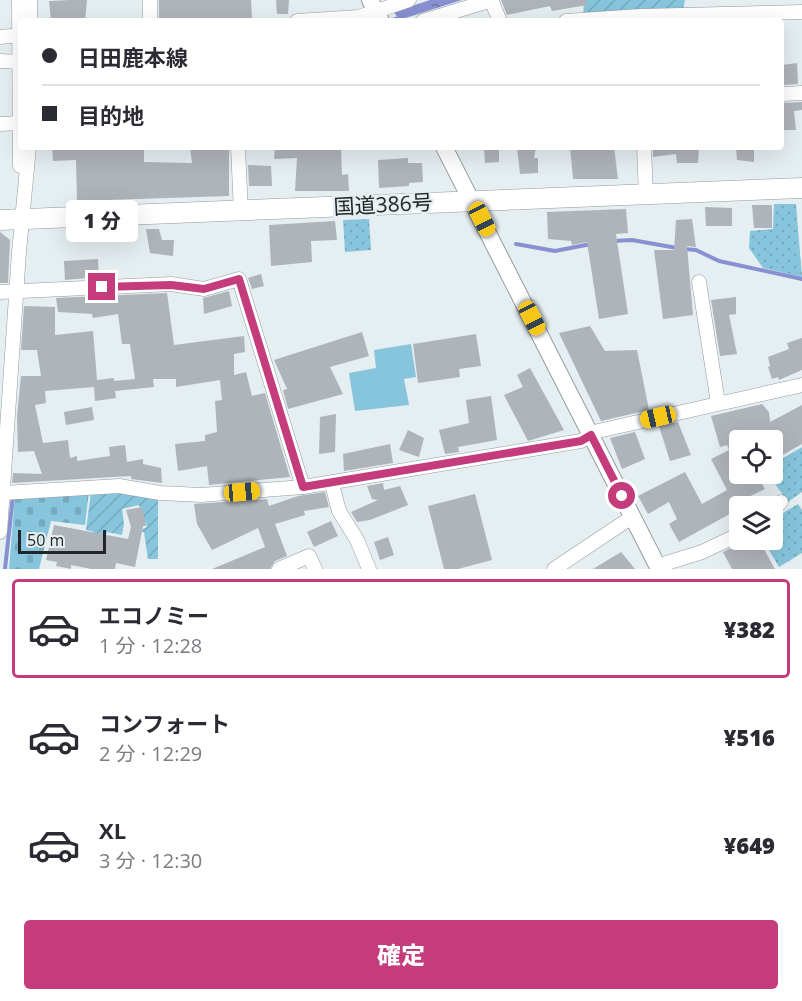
<!DOCTYPE html>
<html lang="ja">
<head>
<meta charset="utf-8">
<style>
	body { margin:0; font-family:"Open Sans","Noto Sans JP",sans-serif; background:#f2f2f3; color:#2b2b33; height:100vh; display:flex; flex-direction:column; font-size:22px; white-space:nowrap }
	* { box-sizing:border-box; margin:0 }
	p { font-size:20px; color:#7c7c81 }
	.icon { flex:none; width:33px; height:33px; fill:none; stroke:currentColor; stroke-width:2; stroke-linecap:round; stroke-linejoin:round }
	.map { position:relative; height:569px; overflow:hidden }
	.sheet { display:flex; flex-direction:column; background:#fff; flex:1 }
	.sheet>* { flex:none }
	.hud { position:absolute; left:18px; top:18px; width:766px; height:132px; border-radius:6px; box-shadow:0 6px 24px #0002; display:grid; align-content:center; height:132px; padding:0 24px; background:#fff }
	.buttons { position:absolute; left:729px; top:430px; display:grid; gap:12px }
	.buttons a { display:grid; place-items:center; width:54px; height:54px; border-radius:6px; background:#fff; box-shadow:0 6px 24px #0002; font-size:30px }
	.scale { position:absolute; left:18px; bottom:15px; width:88px; box-sizing:border-box; padding-left:6px; border:3px solid #232628; border-top:0; font-size:16px; line-height:21px; white-space:nowrap; color:#232628; -webkit-text-stroke:4px #e5eef1; paint-order:stroke }
	.end { position:absolute; width:27px; height:27px; margin:-14px; border:8px solid #c43c7b; background:#fff; box-shadow:0 0 0 3px #fff }
	.from { border-radius:50% }
	.bubble { position:absolute; height:42px; border-radius:6px; background:#fff; box-shadow:0 6px 24px #0002; font-size:20px; font-weight:800; line-height:42px; text-align:center }
	.car { position:absolute; width:18px; height:36px; margin:-18px -9px; border-radius:8px; box-shadow:0 0 4px 2px #0007; background:linear-gradient(#f5c518 24%,#345 0 40%,#f5c518 0 76%,#345 0 86%,#f5c518 0) }
	.hud b { display:flex; align-items:center; gap:21px; height:57px; font-size:22px }
	.hud b+b { border-top:2px solid #e1e1e2 }
	.hud i { width:15px; height:15px; background:#2b2b33 }
	ul { padding:10px 0 0; list-style:none }
	li { display:flex; align-items:center; gap:18px; height:99px; margin:0 12px 9px; padding:0 12px; border:3px solid transparent; border-radius:6px }
	li div { flex:1 }
	li b { display:block; font-size:22px }
	li em { font-style:normal; font-weight:800 }
	li.selected { border-color:#c43c7b }
	li>.icon { width:54px; height:54px; stroke-width:1.5 }
	.primary-button { display:flex; gap:12px; margin-top:auto; padding:12px 24px }
	.primary-button a { flex:1; height:69px; border-radius:6px; background:#c43c7b; color:#fff; font-size:24px; font-weight:800; line-height:69px; text-align:center }
	.map>svg:first-child { display:block }
	.grass { fill:url(#grass-dots) }
	.cemetery { fill:url(#cemetery-stones) }
	.garden { fill:url(#garden-furrows) }
	.pitch { fill:#87c5dd }
	.water { fill:url(#water-ripples) }
	.lines { fill:none; stroke-linecap:round; stroke-linejoin:round }
	.stream { stroke:#8791d1; stroke-width:4 }
	.building { fill:#afb4ba }
	.minor-casing { stroke:#939b9f; stroke-width:15 }
	.major-casing { stroke:#939b9f; stroke-width:18 }
	.highway-casing { stroke:#939b9f; stroke-width:21 }
	.minor { stroke:#fff; stroke-width:14 }
	.major { stroke:#fff; stroke-width:16 }
	.highway { stroke:#fff; stroke-width:20 }
	.route { stroke:#c43c7b; stroke-width:8 }
	.labels { text-anchor:middle; dominant-baseline:central; stroke-width:5; stroke-linejoin:round; paint-order:stroke }
	.street-label { font-size:21px; fill:#232628; stroke:#e5eef1 }
</style>
</head>
<body>
<div class="map">
<svg width="802" height="569" viewBox="0 0 802 569">
	<defs>
		<pattern id="grass-dots" width="8" height="8" patternUnits="userSpaceOnUse" patternTransform="scale(1.5)"><rect width="8" height="8" fill="#87c5dd"/><path d="M2 2h.1M6 6h.1" fill="none" stroke="#74a9be" stroke-width="1.8" stroke-linecap="round"/></pattern>
		<pattern id="cemetery-stones" width="16" height="16" patternUnits="userSpaceOnUse" patternTransform="scale(1.5)"><rect width="16" height="16" fill="#87c5dd"/><path d="M2 7V4a2 2 0 0 1 4 0v3zM10 15v-3a2 2 0 0 1 4 0v3z" fill="#74a9be"/></pattern>
		<pattern id="garden-furrows" width="10" height="10" patternUnits="userSpaceOnUse" patternTransform="scale(1.5)"><rect width="10" height="10" fill="#87c5dd"/><path d="M-1 1l2-2M0 10L10 0M9 11l2-2" fill="none" stroke="#74a9be"/></pattern>
		<pattern id="water-ripples" width="26" height="14" patternUnits="userSpaceOnUse" patternTransform="scale(1.5)"><rect width="26" height="14" fill="#8791d1"/><path d="M2 4q2-2 4 0t4 0M15 11q2-2 4 0t4 0" fill="none" stroke="#6e76aa"/></pattern>
	</defs>
	<rect width="100%" height="100%" fill="#e5eef1"/>
	<g class="grass">
		<path d="M774 204H796L802 277 763 268 749 248 750 231 773 229Z"/>
		<path d="M369 219 371 250 345 252 343 220Z"/>
		<path d="M802 447V492L788 502 768 474H772L773 464Z"/>
		<path d="M798 504 802 510V553L779 567 763 540H772L773 519Z"/>
	</g>
	<path class="cemetery" d="M89 491 85 525 51 521 39 569H9L15 495Z"/>
	<g class="garden">
		<path d="M584 0H685L683 9 583 17Z"/>
		<path d="M117 491 158 497V559H148L144 532 138 531 147 527 139 505 122 509 124 524 122 535 107 532 103 546 91 543 94 532 86 530 91 492Z"/>
	</g>
	<path class="pitch" d="M411 344 416 377 404 379 409 405 355 411 349 373 376 368 374 350Z"/>
	<path class="water" d="M430 0H462L399 20 394 12Z"/>
	<g class="lines">
		<g class="stream">
			<path d="M390 21 402 17"/>
			<path d="M613 241 632 240 677 248"/>
			<path d="M516 244 555 251 591 244"/>
			<path d="M684 249 696 250 719 261 802 279"/>
			<path d="M5 569 13 496"/>
		</g>
	</g>
	<g class="building">
		<path d="M71 0H87L85 21H51L49 1Z"/>
		<path d="M159 0H251L252 18 159 21Z"/>
		<path d="M276 0H289L288 14H277Z"/>
		<path d="M501 0H587V5L552 11 550 6 507 15Z"/>
		<path d="M797 63 798 84 782 85V65Z"/>
		<path d="M802 102V110L794 111 796 130H782V103Z"/>
		<path d="M52 147H144V162L192 163 190 147H229V196L77 201 76 160 53 161Z"/>
		<path d="M275 147H341L342 175 348 174 349 191H295L297 158 274 159Z"/>
		<path d="M484 147H499V162L485 163Z"/>
		<path d="M517 147H536L534 158H538V173L520 174Z"/>
		<path d="M570 147H614L618 179H573Z"/>
		<path d="M653 147H699L698 163H677L676 154 653 157Z"/>
		<path d="M736 147H754V162L737 160Z"/>
		<path d="M408 158V163H422L423 182 409 183V186L379 188 378 160Z"/>
		<path d="M248 165 271 166 272 186H249Z"/>
		<path d="M752 205H772V228H754Z"/>
		<path d="M705 207 732 208V226H706Z"/>
		<path d="M626 209 628 233 616 234 628 314 599 319 587 242 572 245 571 241 548 239 547 212Z"/>
		<path d="M692 219 696 247 687 246 693 315 663 319 654 250H674L676 220Z"/>
		<path d="M335 221 337 240 311 241 312 262 271 266 269 225Z"/>
		<path d="M146 229H159L162 240H174L173 256 150 253Z"/>
		<path d="M0 232 10 240 8 283H0Z"/>
		<path d="M98 259 99 277 65 280 64 261Z"/>
		<path d="M261 274 264 286 252 289 248 278Z"/>
		<path d="M229 291 232 306 204 314 203 298Z"/>
		<path d="M167 293 174 345 244 336 245 352 234 354V375L246 372 252 396 265 393 290 477 209 485 207 466 178 471 175 444 205 441V435L217 432 215 401 222 400 220 380 176 387V379H153L154 387 115 391 116 398 95 401 94 387 45 391 46 403 35 405 43 443 68 440 70 458 77 456V461L110 456 109 447 125 445 127 462 143 459V464L161 468 162 483 131 479V476L12 483 13 473 42 474 34 451 18 452 17 416 21 376H41L37 350H21L24 306 55 307V335L93 331 97 380 114 378V381L135 379 130 344H122L118 314 93 318 92 314 58 312 56 298Z"/>
		<path d="M736 297V314L729 315 737 354 720 356 711 300Z"/>
		<path d="M590 326 605 351 637 350 649 410 601 421 559 333Z"/>
		<path d="M362 332 369 356 330 367 343 394 288 409 283 390 287 389 274 360Z"/>
		<path d="M476 334 481 366 459 369 460 377 418 383 413 344Z"/>
		<path d="M802 338V370L779 380 778 377 772 379 768 367 770 366 768 357 789 349 787 343Z"/>
		<path d="M530 368 564 430 528 441 504 395 523 387 517 375Z"/>
		<path d="M491 396 497 440 458 447 459 452 445 454 439 430 469 423 466 400Z"/>
		<path d="M762 404 769 412 770 422 802 405V444L772 461V441H740V474H756L765 489 742 500 746 505 679 542 669 524 677 519 669 502 648 514 638 496 685 472 702 504 727 490 711 459 729 450 727 445 720 447 711 416Z"/>
		<path d="M92 407 94 420 66 425 64 412Z"/>
		<path d="M336 414 335 452 319 454 320 417Z"/>
		<path d="M678 422 691 455 670 461 659 426Z"/>
		<path d="M408 430 424 438 419 457 399 450Z"/>
		<path d="M635 432 645 459 622 469 610 438Z"/>
		<path d="M390 444 393 463 344 471 343 454Z"/>
		<path d="M383 483 384 490 400 486 408 505 370 520 357 522 351 512 378 500 372 499 367 486Z"/>
		<path d="M325 492 329 507 304 511 305 515 275 524 287 556 275 561 270 569H212L265 547 258 528 212 550 197 524 194 504 267 499 269 506 298 496Z"/>
		<path d="M475 494 492 560 458 569H444L428 506Z"/>
		<path d="M142 507 146 526H143L135 567 116 563 115 569H91L71 565V569L56 566 57 562 46 560 54 525 128 539 131 527 126 510Z"/>
		<path d="M331 521 338 536 314 547 307 532Z"/>
		<path d="M388 537 394 555 380 560 374 542Z"/>
		<path d="M746 540H759L775 569H732L723 552Z"/>
		<path d="M621 552 635 569H593Z"/>
	</g>
	<g class="lines">
		<defs>
			<g id="minor">
				<path d="M19 0 20 166"/>
				<path d="M30 0V21"/>
				<path d="M150 0V21"/>
				<path d="M491 0 500 21"/>
				<path d="M297 21 359 17 409 0"/>
				<path d="M423 21 492 0"/>
				<path d="M566 21 640 16 802 12"/>
				<path d="M0 37 21 35"/>
				<path d="M0 61 21 62"/>
				<path d="M782 94 802 93"/>
				<path d="M0 124 21 123"/>
				<path d="M238 147 241 212"/>
				<path d="M644 147 646 195"/>
				<path d="M699 282 718 403"/>
				<path d="M0 292 171 284 204 289 239 279 303 487"/>
				<path d="M332 484 339 511 357 540 369 569"/>
				<path d="M3 493 119 486 160 493 201 495 303 487 581 441 598 431 802 385"/>
				<path d="M772 510 781 502"/>
				<path d="M0 532 19 252 29 147"/>
				<path d="M657 566 702 552 740 534"/>
				<path d="M279 569 309 556 315 569"/>
				<path d="M554 569 632 517"/>
			</g>
			<g id="major">
				<path d="M370 0 381 21"/>
				<path d="M444 147 659 569"/>
			</g>
			<path id="highway" d="M0 220 802 188"/>
		</defs>
		<use href="#minor" class="minor-casing"/>
		<use href="#major" class="major-casing"/>
		<use href="#highway" class="highway-casing"/>
		<use href="#minor" class="minor"/>
		<use href="#major" class="major"/>
		<use href="#highway" class="highway"/>
	</g>
	<g class="lines">
		<path class="route" d="M102 287 171 285 204 289 239 279 303 487 581 441 591 435 622 496"/>
	</g>
	<g class="labels">
		<g class="street-label">
			<text transform="translate(383 204) rotate(-3)">国道386号</text>
		</g>
	</g>
</svg>
<div class="buttons">
<a><svg class="icon" aria-label="locate" viewBox="0 0 24 24"><circle cx="12" cy="12" r="6"/><path d="M12 2v4M12 18v4M2 12h4M18 12h4"/></svg></a>
<a><svg class="icon" aria-label="layers" viewBox="0 0 24 24"><path d="M12 4l9 5-9 5-9-5zM3 14l9 5 9-5"/></svg></a>
</div>
<div class="scale">50 m</div>
<i class="end from" style="left:622px;top:496px"></i>
<i class="end" style="left:102px;top:287px"></i>
<div class="bubble" style="left:66px;top:200px;width:72px">1 分</div>
<i class="car" style="left:482px;top:219px;rotate:153deg"></i>
<i class="car" style="left:532px;top:318px;rotate:153deg"></i>
<i class="car" style="left:658px;top:417px;rotate:257deg"></i>
<i class="car" style="left:242px;top:492px;rotate:85deg"></i>
<div class="hud">
<b><i class="from"></i>日田鹿本線</b>
<b><i></i>目的地</b>
</div>
</div>
<section class="sheet">
<ul>
<li class="selected"><svg class="icon" aria-label="car" viewBox="0 0 24 24"><path d="M5 17H2v-5l4-1 3-4h7l3 4 3 1v5h-3M9 17h6M6 11h13"/><circle cx="7" cy="17" r="2"/><circle cx="17" cy="17" r="2"/></svg><div><b>エコノミー</b><p>1 分 · 12:28</p></div><em>¥382</em></li>
<li><svg class="icon" aria-label="car" viewBox="0 0 24 24"><path d="M5 17H2v-5l4-1 3-4h7l3 4 3 1v5h-3M9 17h6M6 11h13"/><circle cx="7" cy="17" r="2"/><circle cx="17" cy="17" r="2"/></svg><div><b>コンフォート</b><p>2 分 · 12:29</p></div><em>¥516</em></li>
<li><svg class="icon" aria-label="car" viewBox="0 0 24 24"><path d="M5 17H2v-5l4-1 3-4h7l3 4 3 1v5h-3M9 17h6M6 11h13"/><circle cx="7" cy="17" r="2"/><circle cx="17" cy="17" r="2"/></svg><div><b>XL</b><p>3 分 · 12:30</p></div><em>¥649</em></li>
</ul>
<div class="primary-button"><a>確定</a></div>
</section>
</body>
</html>
